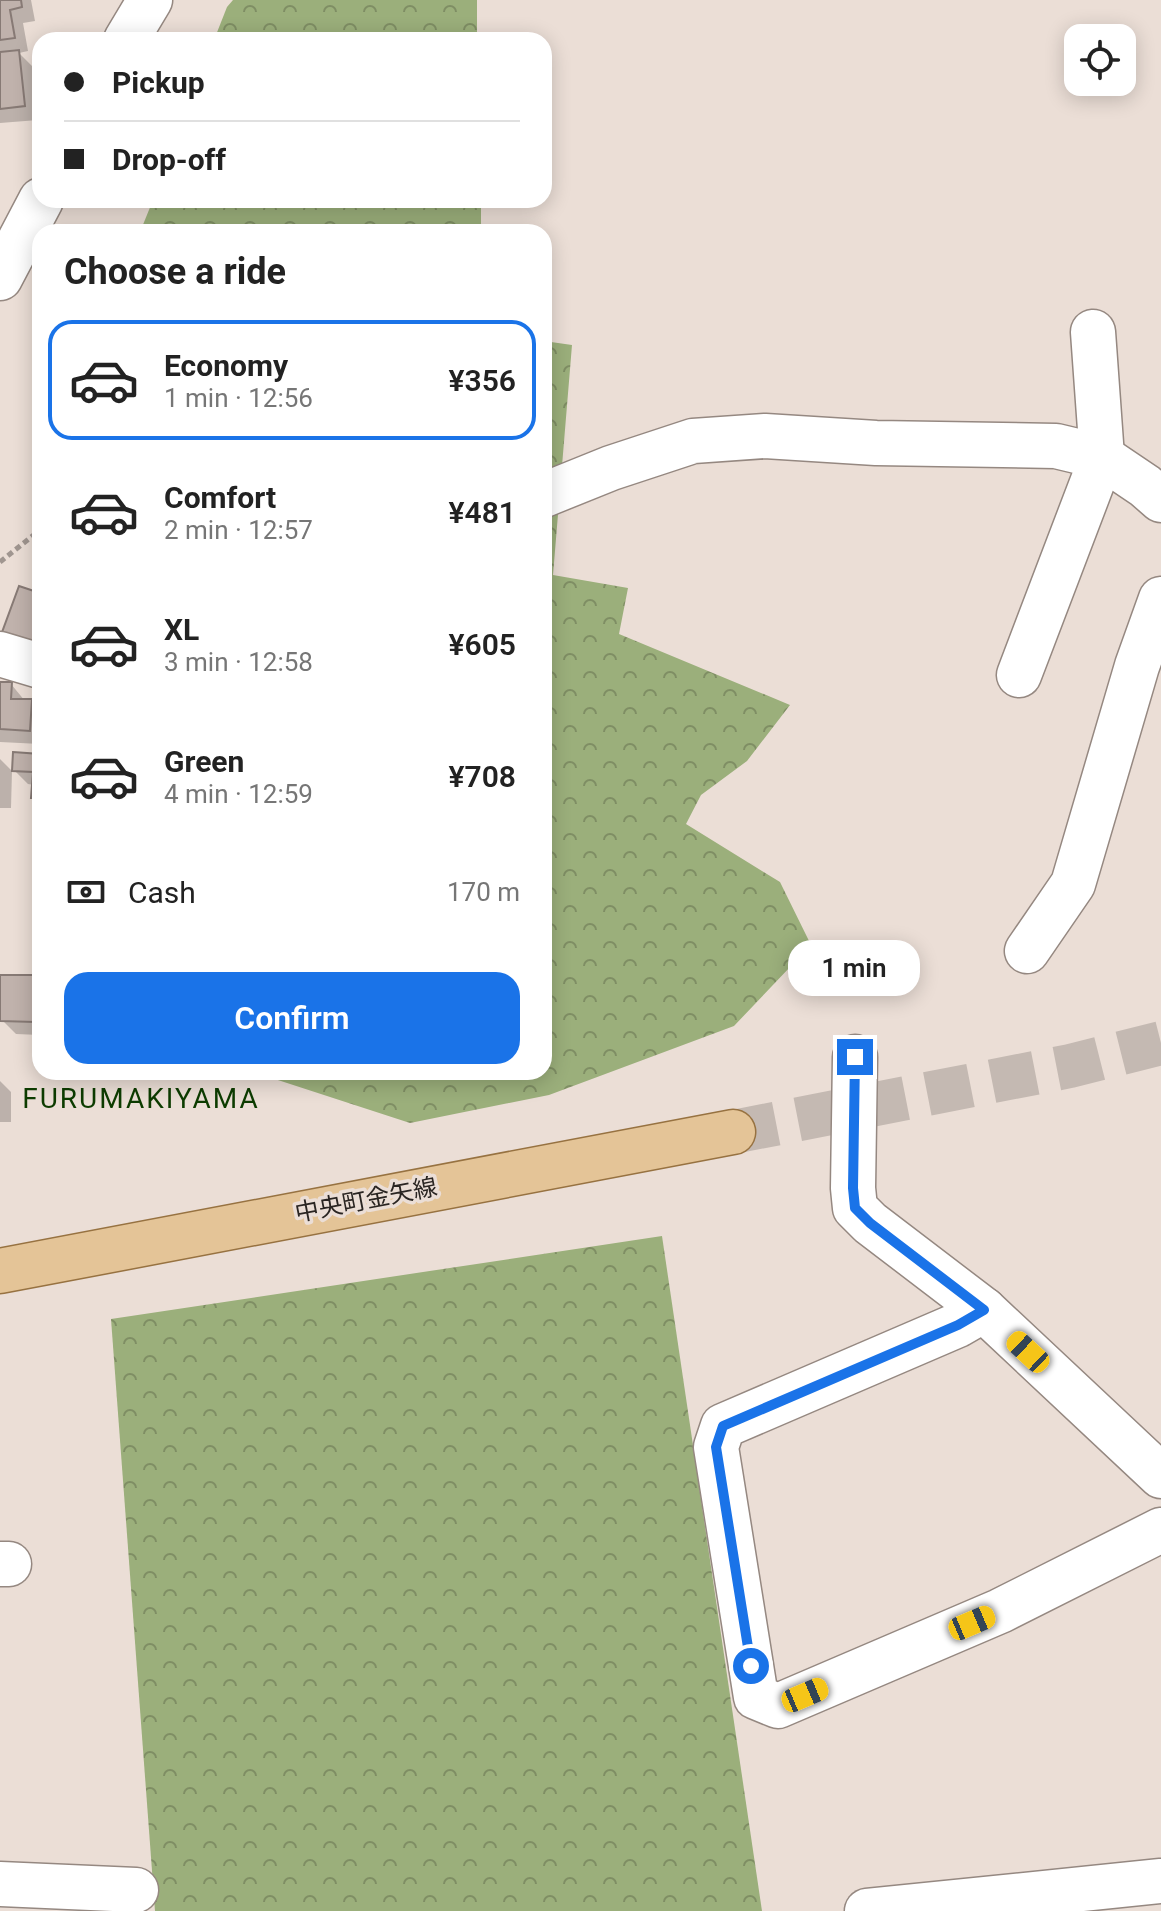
<!DOCTYPE html>
<html lang="en">
<head>
<meta charset="utf-8">
<style>
	body { margin:0; font-family:Roboto,"Noto Sans JP",sans-serif; background:#f2f2f2; color:#222; height:100vh; display:flex; flex-direction:column; font-size:30px; white-space:nowrap }
	* { box-sizing:border-box; margin:0 }
	p { font-size:26px; color:#767676 }
	.icon { flex:none; width:44px; height:44px; fill:none; stroke:currentColor; stroke-width:2; stroke-linecap:round; stroke-linejoin:round }
	.map { position:relative; flex:1; overflow:hidden }
	.details { position:absolute; left:32px; top:224px; width:520px; height:856px; display:flex; flex-direction:column; background:#fff; border-radius:24px; box-shadow:0 4px 20px #0003 }
	.details>* { flex:none }
	.hud { position:absolute; left:32px; top:32px; width:520px; height:176px; border-radius:24px; box-shadow:0 4px 20px #0003; display:grid; align-content:center; height:176px; padding:0 32px; background:#fff }
	.tools { position:absolute; left:1064px; top:24px; display:grid; gap:16px }
	.tools a { display:grid; place-items:center; width:72px; height:72px; border-radius:16px; background:#fff; box-shadow:0 4px 20px #0003; font-size:40px }
	.end { position:absolute; width:36px; height:36px; margin:-18px; border:10px solid #1a73e8; background:#fff; box-shadow:0 0 0 4px #fff }
	.from { border-radius:50% }
	.bubble { position:absolute; height:56px; border-radius:24px; background:#fff; box-shadow:0 4px 20px #0003; font-size:26px; font-weight:600; line-height:56px; text-align:center }
	.car { position:absolute; width:24px; height:48px; margin:-24px -12px; border-radius:10px; box-shadow:0 0 6px 2px #0007; background:linear-gradient(#f5c518 24%,#345 0 40%,#f5c518 0 76%,#345 0 86%,#f5c518 0) }
	.hud b { display:flex; align-items:center; gap:28px; height:76px; font-size:30px }
	.hud b+b { border-top:2px solid #e0e0e0 }
	.hud i { width:20px; height:20px; background:#222 }
	ul { padding:0; list-style:none }
	li { display:flex; align-items:center; gap:24px; height:120px; margin:0 16px 12px; padding:0 16px; border:4px solid transparent; border-radius:24px }
	li div { flex:1 }
	li b { display:block; font-size:30px }
	li em { font-style:normal; font-weight:600 }
	li.current { border-color:#1a73e8 }
	li>.icon { width:72px; height:72px; stroke-width:1.5 }
	h2 { padding:0 32px; font-size:36px; line-height:96px }
	.pay { display:flex; align-items:center; gap:20px; height:88px; padding:0 32px; font-size:30px }
	.pay p { margin-inline-start:auto }
	.cta { display:flex; gap:16px; margin-top:auto; padding:16px 32px }
	.cta a { flex:1; height:92px; border-radius:24px; background:#1a73e8; color:#fff; font-size:32px; font-weight:600; line-height:92px; text-align:center }
	.map>svg:first-child { display:block }
	.forest { fill:url(#forest-crowns) }
	.shadow { fill:#0003 }
	.building { fill:#c0b2ac; stroke:#877a75; stroke-width:2 }
	.lines { fill:none; stroke-linecap:round; stroke-linejoin:round }
	.major-tunnel { stroke:#c4b9b2; stroke-width:44; stroke-dasharray:44 22; stroke-linecap:butt }
	.minor-casing { stroke:#958881; stroke-width:47 }
	.major-casing { stroke:#977241; stroke-width:47 }
	.path { stroke:#a09690; stroke-width:5; stroke-dasharray:6 4; stroke-linecap:butt }
	.minor { stroke:#fff; stroke-width:44 }
	.major { stroke:#e4c497; stroke-width:44 }
	.route { stroke:#1a73e8; stroke-width:10 }
	.labels { text-anchor:middle; dominant-baseline:central; stroke-width:7; stroke-linejoin:round; paint-order:stroke }
	.street-label { font-size:24px; fill:#2a2522; stroke:#ebded6 }
	.quarter-label { font-size:28px; letter-spacing:2px; fill:#0d3c00; stroke:#ebded6 }
</style>
</head>
<body>
<div class="map">
<svg width="1161" height="1911" viewBox="0 0 1161 1911">
	<defs>
		<pattern id="forest-crowns" width="20" height="18" patternUnits="userSpaceOnUse" patternTransform="scale(2)"><rect width="20" height="18" fill="#9baf7b"/><path d="M2 6a3 3 0 1 1 6 0M12 15a3 3 0 1 1 6 0" fill="none" stroke="#7f8e64"/></pattern>
	</defs>
	<rect width="100%" height="100%" fill="#ebded6"/>
	<g class="forest">
		<path d="M233 0H477V40H214L227 7Z"/>
		<path d="M153 200H481V232H140Z"/>
		<path d="M544 341 572 345 553 575 628 588 619 634 790 705 747 761 701 795 686 824 780 882 811 945 734 1026 549 1095 410 1123 253 1072H544Z"/>
		<path d="M662 1236 762 1911H155L111 1319Z"/>
	</g>
	<g class="shadow">
		<path d="M0 0H31L35 21 23 23 28 51 19 53 32 66 38 120 0 123Z"/>
		<path d="M0 684H11L25 701H31L40 710V744L0 742Z"/>
		<path d="M40 756V804L33 797 34 785 28 784 14 770Z"/>
		<path d="M0 759 12 771 11 808H0Z"/>
		<path d="M35 977 40 983V1035L16 1034 2 1020Z"/>
		<path d="M0 1081 11 1092V1122H0Z"/>
	</g>
	<g class="building">
		<path d="M0 0H21L22 7 10 10 15 38 0 40Z"/>
		<path d="M19 50 25 106 0 109V52Z"/>
		<path d="M19 586 40 593V648L1 635Z"/>
		<path d="M0 682H12L11 699H32L30 731 0 729Z"/>
		<path d="M13 752 40 754V798H31L33 772 12 771Z"/>
		<path d="M0 975H35V1022L0 1021Z"/>
	</g>
	<g class="lines">
		<path class="major-tunnel" d="M733 1132 1070 1066 1161 1043"/>
		<defs>
			<g id="minor">
				<path d="M126 40 150 0"/>
				<path d="M0 278 41 200"/>
				<path d="M544 495 611 468 693 441 765 436 876 443 1056 446 1102 457 1145 486 1161 500"/>
				<path d="M0 654 40 666"/>
				<path d="M1019 675 1102 457 1093 332"/>
				<path d="M1027 951 1073 884 1137 666 1161 599"/>
				<path d="M855 1057 853 1188 855 1208 870 1223 984 1310"/>
				<path d="M1161 1476 984 1310 958 1325 723 1426 716 1447 756 1697 778 1706 1000 1611 1161 1530"/>
				<path d="M0 1564H9"/>
				<path d="M0 1884 136 1890"/>
				<path d="M867 1911 1161 1881"/>
			</g>
			<path id="major" d="M0 1271 733 1132"/>
		</defs>
		<use href="#minor" class="minor-casing"/>
		<use href="#major" class="major-casing"/>
		<path class="path" d="M0 562 40 530"/>
		<use href="#minor" class="minor"/>
		<use href="#major" class="major"/>
	</g>
	<g class="lines">
		<path class="route" d="M751 1666 716 1447 723 1426 958 1325 984 1310 870 1223 855 1208 853 1188 855 1057"/>
	</g>
	<g class="labels">
		<g class="street-label">
			<text transform="translate(366 1200) rotate(-11)">中央町金矢線</text>
		</g>
		<g class="quarter-label">
			<text x="141" y="1098">FURUMAKIYAMA</text>
		</g>
	</g>
</svg>
<div class="tools">
<a><svg class="icon" aria-label="locate" viewBox="0 0 24 24"><circle cx="12" cy="12" r="6"/><path d="M12 2v4M12 18v4M2 12h4M18 12h4"/></svg></a>
</div>
<i class="end from" style="left:751px;top:1666px"></i>
<i class="end" style="left:855px;top:1057px"></i>
<div class="bubble" style="left:788px;top:940px;width:132px">1 min</div>
<i class="car" style="left:1028px;top:1352px;rotate:313deg"></i>
<i class="car" style="left:972px;top:1623px;rotate:67deg"></i>
<i class="car" style="left:805px;top:1695px;rotate:67deg"></i>
<div class="hud">
<b><i class="from"></i>Pickup</b>
<b><i></i>Drop-off</b>
</div>
<section class="details">
<h2>Choose a ride</h2>
<ul>
<li class="current"><svg class="icon" aria-label="car" viewBox="0 0 24 24"><path d="M5 17H2v-5l4-1 3-4h7l3 4 3 1v5h-3M9 17h6M6 11h13"/><circle cx="7" cy="17" r="2"/><circle cx="17" cy="17" r="2"/></svg><div><b>Economy</b><p>1 min · 12:56</p></div><em>¥356</em></li>
<li><svg class="icon" aria-label="car" viewBox="0 0 24 24"><path d="M5 17H2v-5l4-1 3-4h7l3 4 3 1v5h-3M9 17h6M6 11h13"/><circle cx="7" cy="17" r="2"/><circle cx="17" cy="17" r="2"/></svg><div><b>Comfort</b><p>2 min · 12:57</p></div><em>¥481</em></li>
<li><svg class="icon" aria-label="car" viewBox="0 0 24 24"><path d="M5 17H2v-5l4-1 3-4h7l3 4 3 1v5h-3M9 17h6M6 11h13"/><circle cx="7" cy="17" r="2"/><circle cx="17" cy="17" r="2"/></svg><div><b>XL</b><p>3 min · 12:58</p></div><em>¥605</em></li>
<li><svg class="icon" aria-label="car" viewBox="0 0 24 24"><path d="M5 17H2v-5l4-1 3-4h7l3 4 3 1v5h-3M9 17h6M6 11h13"/><circle cx="7" cy="17" r="2"/><circle cx="17" cy="17" r="2"/></svg><div><b>Green</b><p>4 min · 12:59</p></div><em>¥708</em></li>
</ul>
<div class="pay"><svg class="icon" aria-label="cash" viewBox="0 0 24 24"><path d="M3 7h18v10H3z"/><circle cx="12" cy="12" r="2"/></svg>Cash<p>170 m</p></div>
<div class="cta"><a>Confirm</a></div>
</section>
</div>
</body>
</html>
